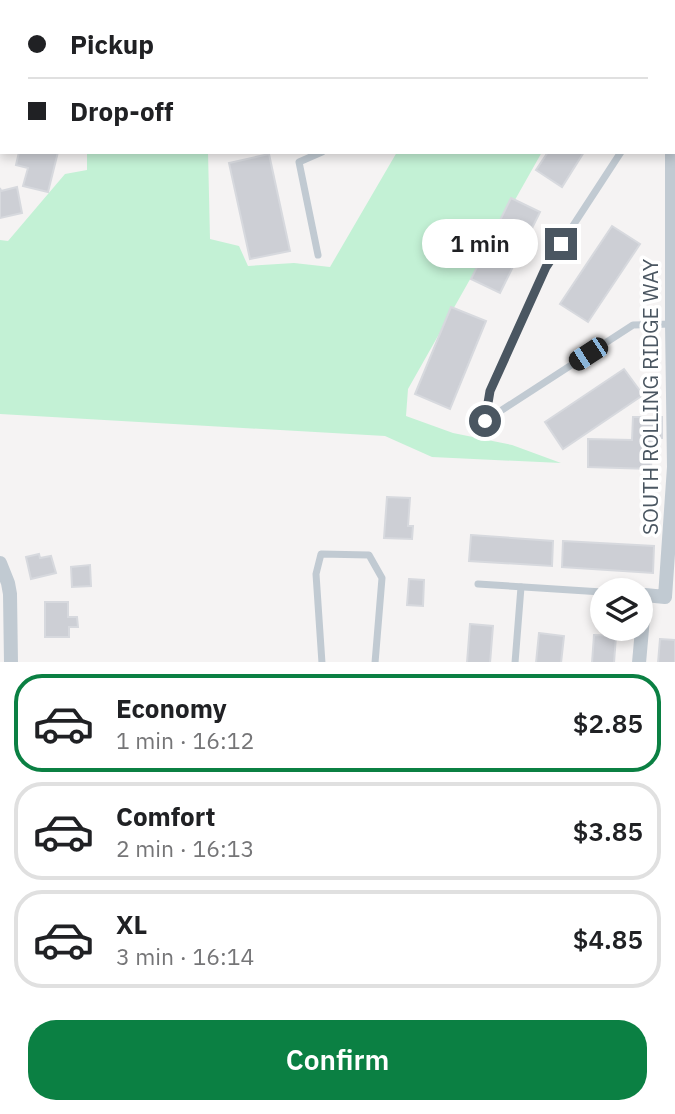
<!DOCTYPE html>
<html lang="en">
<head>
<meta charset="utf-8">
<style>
	body { margin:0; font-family:"IBM Plex Sans",sans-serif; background:#f2f2f2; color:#202124; height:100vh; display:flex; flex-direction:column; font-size:26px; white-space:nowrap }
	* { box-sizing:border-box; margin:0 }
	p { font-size:23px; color:#757577 }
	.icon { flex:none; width:38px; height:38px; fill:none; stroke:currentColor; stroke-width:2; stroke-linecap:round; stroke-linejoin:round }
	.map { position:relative; height:662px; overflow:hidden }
	.panel { display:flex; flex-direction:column; background:#fff; flex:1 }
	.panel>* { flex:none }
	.hud { position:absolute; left:0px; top:0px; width:676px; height:154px; box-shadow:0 4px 10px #0003; display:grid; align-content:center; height:154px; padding:0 28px; background:#fff }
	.tools { position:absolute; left:590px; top:578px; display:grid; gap:14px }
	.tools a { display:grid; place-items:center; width:63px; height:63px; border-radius:50%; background:#fff; box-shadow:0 4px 10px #0003; font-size:35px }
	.end { position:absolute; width:32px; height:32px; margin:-16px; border:9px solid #4a5661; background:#fff; box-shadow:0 0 0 4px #fff }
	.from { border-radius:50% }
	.bubble { position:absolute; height:49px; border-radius:24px; background:#fff; box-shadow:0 4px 10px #0003; font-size:23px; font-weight:600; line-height:49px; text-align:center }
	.car { position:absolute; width:21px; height:42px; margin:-21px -10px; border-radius:9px; box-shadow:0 0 5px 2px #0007; background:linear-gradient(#222 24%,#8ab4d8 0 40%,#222 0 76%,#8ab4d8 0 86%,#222 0) }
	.hud b { display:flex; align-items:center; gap:24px; height:66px; font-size:26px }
	.hud b+b { border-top:2px solid #e0e0e0 }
	.hud i { width:18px; height:18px; background:#202124 }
	ul { padding:12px 0 0; list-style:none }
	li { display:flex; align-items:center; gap:21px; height:98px; margin:0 14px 10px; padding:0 14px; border:4px solid #e0e0e0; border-radius:28px }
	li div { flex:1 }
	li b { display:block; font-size:26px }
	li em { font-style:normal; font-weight:600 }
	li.selected { border-color:#0b8043 }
	li>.icon { width:63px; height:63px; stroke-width:1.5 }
	.action { display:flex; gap:14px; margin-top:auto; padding:14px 28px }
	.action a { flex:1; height:80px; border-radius:28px; background:#0b8043; color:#fff; font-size:28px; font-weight:600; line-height:80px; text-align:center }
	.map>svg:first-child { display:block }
	.green { fill:#c3f1d5 }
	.building { fill:#cdcfd5; stroke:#d7d9de; stroke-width:2 }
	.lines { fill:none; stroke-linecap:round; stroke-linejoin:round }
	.lane { stroke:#c1cad2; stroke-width:7 }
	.street { stroke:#c1cad2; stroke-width:14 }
	.route { stroke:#4a5661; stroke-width:9 }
	.labels { text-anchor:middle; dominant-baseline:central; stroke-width:7; stroke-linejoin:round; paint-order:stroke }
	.street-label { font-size:21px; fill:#4a5661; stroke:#fff }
</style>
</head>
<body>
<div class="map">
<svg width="675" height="663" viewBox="0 0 675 663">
	<rect width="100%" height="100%" fill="#f5f3f3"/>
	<g class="green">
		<path d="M61 0H347L346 2Z"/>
		<path d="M459 0H599L600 2H459Z"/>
		<path d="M87 152H208L210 239 239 246 248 266 294 263 330 267 397 152H542L408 389 406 416 453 433 512 445 561 463 432 457 385 436 0 414V240L8 241 65 174 87 170Z"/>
	</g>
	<g class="building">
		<path d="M7 0H42L6 2Z"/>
		<path d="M339 0H385L337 2Z"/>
		<path d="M19 152H58L48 192 23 186 28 168 16 165Z"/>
		<path d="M548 152H584L562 187 536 170Z"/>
		<path d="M269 154 290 251 250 259 229 163Z"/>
		<path d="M17 187 22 213 0 218V188L1 191Z"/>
		<path d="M511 198 540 212 500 293 471 279Z"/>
		<path d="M612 226 640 244 588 322 560 304Z"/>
		<path d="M451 307 486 321 450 409 415 394Z"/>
		<path d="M624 369 643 395 563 449 545 422Z"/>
		<path d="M633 417H662V438H652L651 469 588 467V439L632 440Z"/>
		<path d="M387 497 410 498 408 526H413L412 539 384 538Z"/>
		<path d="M471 535 553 541 552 566 469 561Z"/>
		<path d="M563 541 654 546 653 573 562 567Z"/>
		<path d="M39 554 40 558 51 556 56 573 31 579 26 557Z"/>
		<path d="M90 565 91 586 72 587 71 567Z"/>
		<path d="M409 579 424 580 423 606 407 605Z"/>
		<path d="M45 602H68V617H77L78 627H69V637H45Z"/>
		<path d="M470 624 493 626 490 663H467Z"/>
		<path d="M539 633 564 636 561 663H536Z"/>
		<path d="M594 635 616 636 614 663H592Z"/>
		<path d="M660 639 675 640V663H658Z"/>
	</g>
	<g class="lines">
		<g class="lane">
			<path d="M430 2 431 0"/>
			<path d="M621 152 546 267 490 391 485 421 633 325 672 324"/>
			<path d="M318 255 299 162 322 152"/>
			<path d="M478 584 602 592"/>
			<path d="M322 663 316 574 321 554 369 555 382 578 375 663"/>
			<path d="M515 663 521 587"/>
		</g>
		<g class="street">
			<path d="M609 0 610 2"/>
			<path d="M0 563 8 583 10 594 11 663"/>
			<path d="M639 663 645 595 665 597 674 467 672 324V152"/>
		</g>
	</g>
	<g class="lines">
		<path class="route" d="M485 421 490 391 546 267 561 244"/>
	</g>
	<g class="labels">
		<g class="street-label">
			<text transform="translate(650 397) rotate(-90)">SOUTH ROLLING RIDGE WAY</text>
		</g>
	</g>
</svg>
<div class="tools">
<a><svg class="icon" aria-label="layers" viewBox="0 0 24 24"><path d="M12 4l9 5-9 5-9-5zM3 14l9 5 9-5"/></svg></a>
</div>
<i class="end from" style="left:485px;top:421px"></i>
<i class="end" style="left:561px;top:244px"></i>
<div class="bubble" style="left:422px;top:219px;width:116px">1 min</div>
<i class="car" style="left:588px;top:354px;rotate:237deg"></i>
<div class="hud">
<b><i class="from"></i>Pickup</b>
<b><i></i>Drop-off</b>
</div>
</div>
<section class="panel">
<ul>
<li class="selected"><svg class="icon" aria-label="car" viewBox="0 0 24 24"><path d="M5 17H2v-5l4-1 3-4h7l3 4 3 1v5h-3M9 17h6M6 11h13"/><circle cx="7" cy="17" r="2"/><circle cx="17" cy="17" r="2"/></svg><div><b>Economy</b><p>1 min · 16:12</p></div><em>$2.85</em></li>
<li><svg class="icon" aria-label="car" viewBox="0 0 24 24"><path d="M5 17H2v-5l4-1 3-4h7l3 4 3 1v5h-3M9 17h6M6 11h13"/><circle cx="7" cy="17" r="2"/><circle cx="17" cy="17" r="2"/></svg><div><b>Comfort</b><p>2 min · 16:13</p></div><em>$3.85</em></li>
<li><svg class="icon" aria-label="car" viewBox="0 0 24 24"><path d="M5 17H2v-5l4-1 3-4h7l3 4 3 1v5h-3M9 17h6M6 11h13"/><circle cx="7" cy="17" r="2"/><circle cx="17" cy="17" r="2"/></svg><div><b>XL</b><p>3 min · 16:14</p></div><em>$4.85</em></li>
</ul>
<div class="action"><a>Confirm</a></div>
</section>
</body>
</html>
